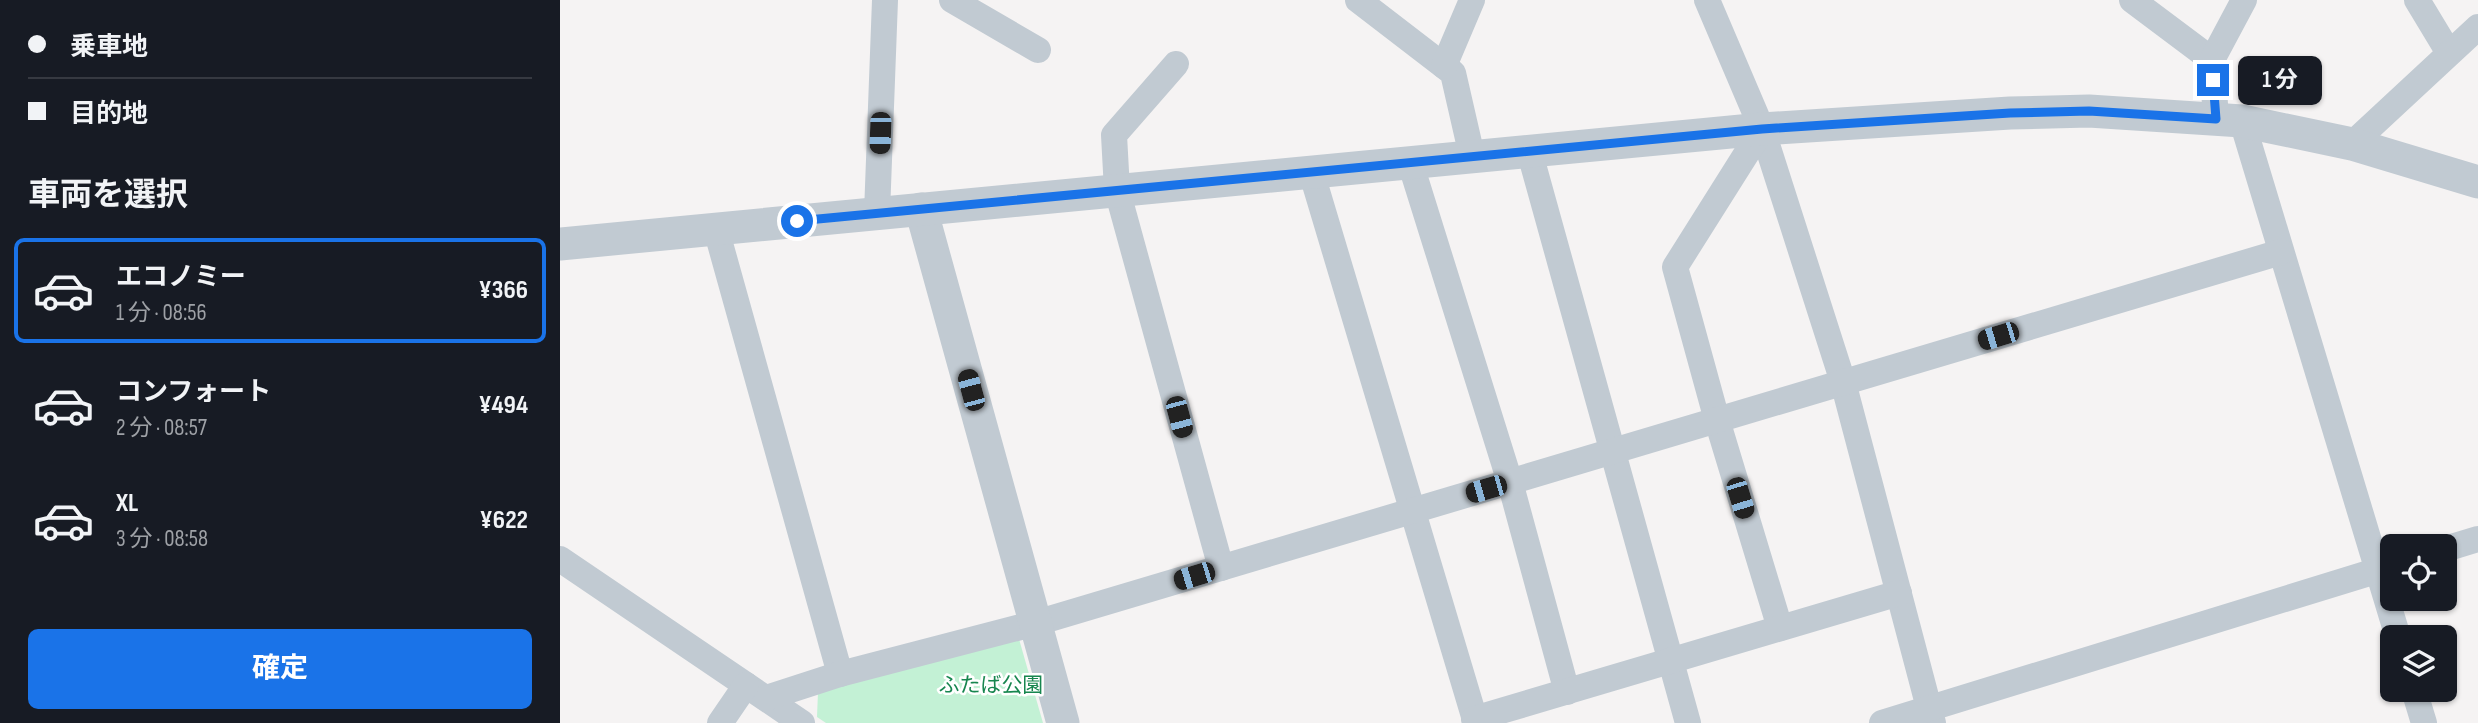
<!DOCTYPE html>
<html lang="ja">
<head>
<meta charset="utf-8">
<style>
	body { margin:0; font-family:"Sofia Sans Condensed","Noto Sans JP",sans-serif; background:#20242c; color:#f1f3f6; height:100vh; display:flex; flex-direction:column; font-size:26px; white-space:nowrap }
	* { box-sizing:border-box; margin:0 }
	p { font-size:23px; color:#9ea1a6 }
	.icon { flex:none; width:38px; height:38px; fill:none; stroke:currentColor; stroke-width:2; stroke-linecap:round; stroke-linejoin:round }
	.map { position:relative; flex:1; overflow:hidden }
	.details { display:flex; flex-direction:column; background:#171b24; width:560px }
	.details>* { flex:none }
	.top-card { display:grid; align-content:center; height:154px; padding:0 28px; background:#171b24 }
	.fabs { position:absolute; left:1820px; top:534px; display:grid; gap:14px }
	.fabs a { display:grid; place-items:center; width:77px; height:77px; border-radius:10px; background:#171b24; box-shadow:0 2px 5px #0004; font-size:35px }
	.end { position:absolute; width:32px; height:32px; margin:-16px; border:9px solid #1a73e8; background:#fff; box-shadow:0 0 0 4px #fff }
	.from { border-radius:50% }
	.bubble { position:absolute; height:49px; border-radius:10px; background:#171b24; box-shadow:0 2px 5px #0004; font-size:23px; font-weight:700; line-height:49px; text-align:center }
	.car { position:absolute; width:21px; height:42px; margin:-21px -10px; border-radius:9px; box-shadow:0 0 5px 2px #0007; background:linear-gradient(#222 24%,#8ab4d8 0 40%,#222 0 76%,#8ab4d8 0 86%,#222 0) }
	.top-card b { display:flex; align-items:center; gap:24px; height:66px; font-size:26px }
	.top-card b+b { border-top:2px solid #363941 }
	.top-card i { width:18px; height:18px; background:#f1f3f6 }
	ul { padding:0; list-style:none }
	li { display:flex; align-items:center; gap:21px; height:105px; margin:0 14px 10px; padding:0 14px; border:4px solid transparent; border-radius:10px }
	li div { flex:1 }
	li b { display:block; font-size:26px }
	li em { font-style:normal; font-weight:700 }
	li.selected { border-color:#1a73e8 }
	li>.icon { width:63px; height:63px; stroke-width:1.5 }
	h2 { padding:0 28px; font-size:32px; line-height:84px }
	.cta { display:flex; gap:14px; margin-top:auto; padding:14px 28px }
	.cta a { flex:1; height:80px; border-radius:10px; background:#1a73e8; color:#fff; font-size:28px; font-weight:700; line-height:80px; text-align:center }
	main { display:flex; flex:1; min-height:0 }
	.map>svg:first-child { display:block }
	.green { fill:#c3f1d5 }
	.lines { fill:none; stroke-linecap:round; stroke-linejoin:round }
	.minor { stroke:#c1cad2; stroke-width:26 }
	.tertiary { stroke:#c1cad2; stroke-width:33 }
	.route { stroke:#1a73e8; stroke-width:9 }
	.labels { text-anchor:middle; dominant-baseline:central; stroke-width:5; stroke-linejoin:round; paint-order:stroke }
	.park-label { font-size:21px; fill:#17864f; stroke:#fff }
</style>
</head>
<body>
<main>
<section class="details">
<div class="top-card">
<b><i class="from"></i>乗車地</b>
<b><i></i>目的地</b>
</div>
<h2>車両を選択</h2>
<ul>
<li class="selected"><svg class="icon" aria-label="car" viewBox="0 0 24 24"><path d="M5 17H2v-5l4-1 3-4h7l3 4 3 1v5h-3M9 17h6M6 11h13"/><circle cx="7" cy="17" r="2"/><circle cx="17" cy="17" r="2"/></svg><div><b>エコノミー</b><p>1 分 · 08:56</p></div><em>¥366</em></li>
<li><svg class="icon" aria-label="car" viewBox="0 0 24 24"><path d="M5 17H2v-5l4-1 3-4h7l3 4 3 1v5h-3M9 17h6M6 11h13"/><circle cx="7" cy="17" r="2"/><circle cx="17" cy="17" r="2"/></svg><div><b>コンフォート</b><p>2 分 · 08:57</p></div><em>¥494</em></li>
<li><svg class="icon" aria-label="car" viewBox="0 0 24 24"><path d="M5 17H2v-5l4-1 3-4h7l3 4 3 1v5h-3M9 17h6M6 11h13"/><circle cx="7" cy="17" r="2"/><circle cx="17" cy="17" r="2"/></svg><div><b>XL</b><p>3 分 · 08:58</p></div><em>¥622</em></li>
</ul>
<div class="cta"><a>確定</a></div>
</section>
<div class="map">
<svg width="1918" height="723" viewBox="0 0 1918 723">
	<rect width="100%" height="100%" fill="#f5f3f3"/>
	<path class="green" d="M459 639 483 723H266L257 717 258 692Z"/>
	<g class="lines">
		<g class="minor">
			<path d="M392 0 478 50"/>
			<path d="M798 0 893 73 912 156"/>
			<path d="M1147 0 1202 129 1283 382 1373 723"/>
			<path d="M1572 0 1652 60 1656 119"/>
			<path d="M1857 0 1889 53"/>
			<path d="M1652 60 1684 0"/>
			<path d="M616 64 554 135 557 190 661 568"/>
			<path d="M884 66 912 0"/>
			<path d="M1682 121 1838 637"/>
			<path d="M1202 129 1115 267 1157 420 1220 628"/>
			<path d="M1792 144 1918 27"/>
			<path d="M969 150 1128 723"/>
			<path d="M850 162 950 482 1007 692"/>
			<path d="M751 171 916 723"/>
			<path d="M317 213 325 0"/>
			<path d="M156 229 280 674"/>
			<path d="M1885 549 1918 539"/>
			<path d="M0 559 242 723"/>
			<path d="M1854 690 1864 723"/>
			<path d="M206 698 280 674 476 623 1721 252"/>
			<path d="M914 719 1339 593"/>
			<path d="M160 723 186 685"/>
			<path d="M1322 723 1832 566"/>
		</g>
		<g class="tertiary">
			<path d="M361 209 503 723"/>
			<path d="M0 244 1202 129 1450 113 1529 111 1682 121 1792 144 1918 182"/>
		</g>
	</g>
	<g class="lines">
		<path class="route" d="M237 221 1202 129 1450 113 1529 111 1656 119 1653 80"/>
	</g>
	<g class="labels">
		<g class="park-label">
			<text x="431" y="685">ふたば公園</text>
		</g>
	</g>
</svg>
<div class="fabs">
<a><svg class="icon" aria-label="locate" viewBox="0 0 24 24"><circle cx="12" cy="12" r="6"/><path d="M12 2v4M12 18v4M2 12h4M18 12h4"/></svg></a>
<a><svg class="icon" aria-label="layers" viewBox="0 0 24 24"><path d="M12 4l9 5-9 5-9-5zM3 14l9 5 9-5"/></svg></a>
</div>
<i class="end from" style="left:237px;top:221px"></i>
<i class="end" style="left:1653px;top:80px"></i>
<div class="bubble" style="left:1678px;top:56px;width:84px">1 分</div>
<i class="car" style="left:320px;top:133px;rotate:182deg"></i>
<i class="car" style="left:1438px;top:336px;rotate:253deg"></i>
<i class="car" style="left:411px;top:390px;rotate:345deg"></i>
<i class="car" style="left:619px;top:417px;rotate:165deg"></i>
<i class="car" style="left:926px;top:489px;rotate:254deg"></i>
<i class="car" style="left:1180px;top:498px;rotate:163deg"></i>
<i class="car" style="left:634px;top:576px;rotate:253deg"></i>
</div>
</main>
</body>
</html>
